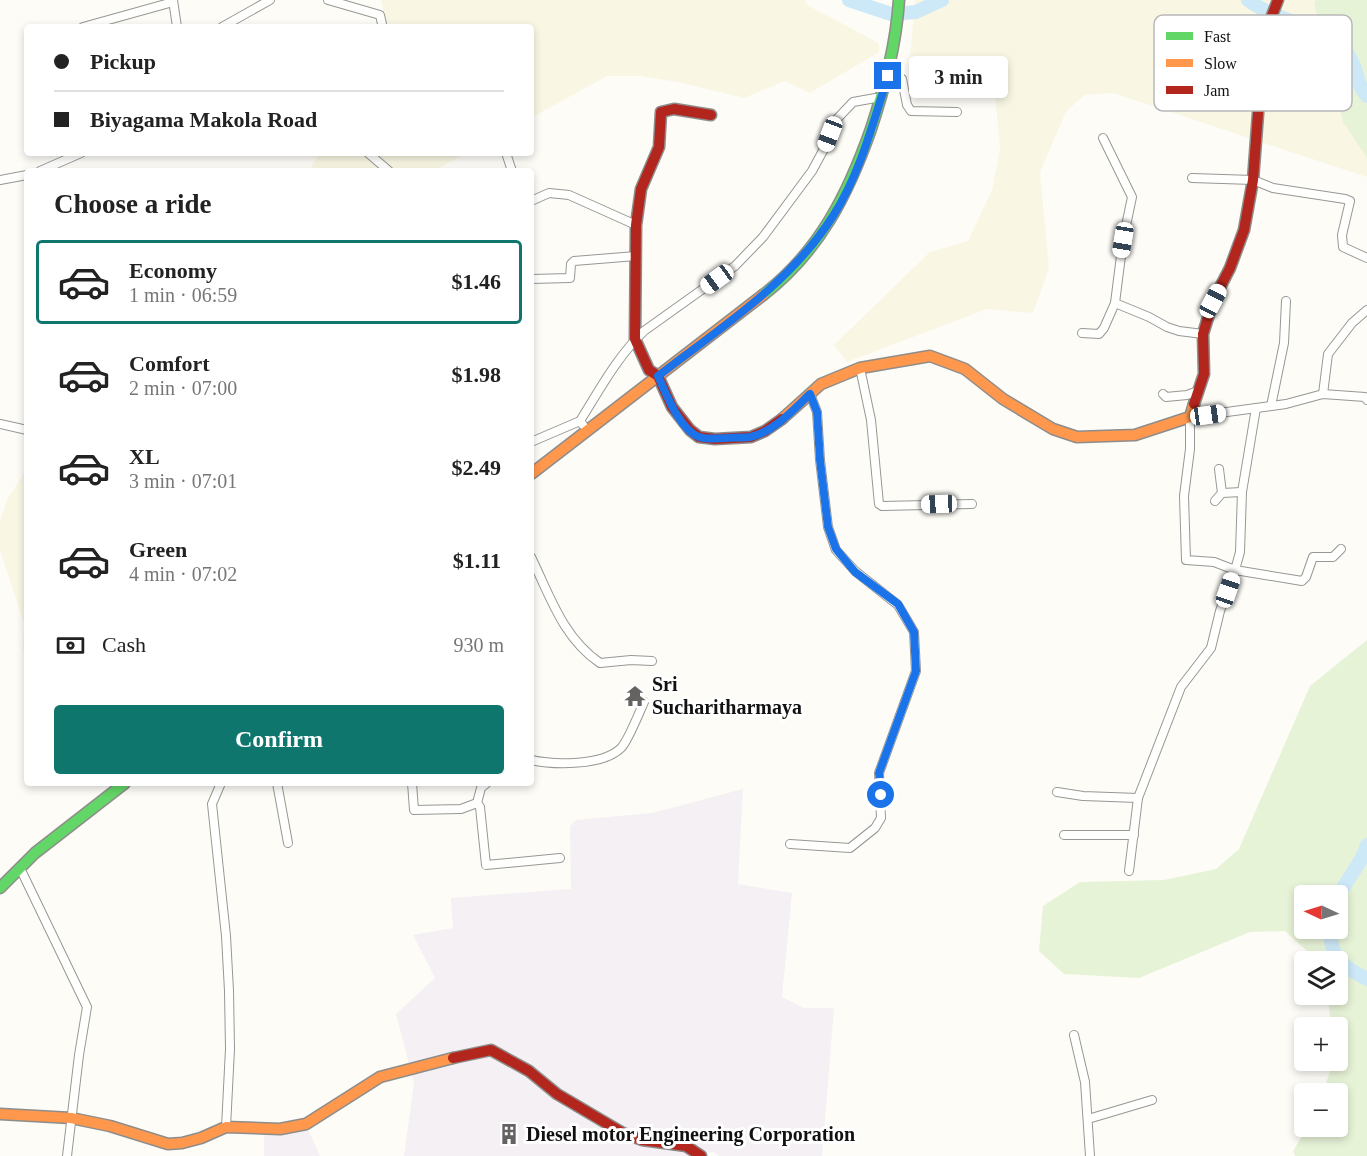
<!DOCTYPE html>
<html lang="en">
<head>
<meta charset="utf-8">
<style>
	body { margin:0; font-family:Georgia,serif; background:#f6f6f6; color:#222; height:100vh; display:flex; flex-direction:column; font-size:22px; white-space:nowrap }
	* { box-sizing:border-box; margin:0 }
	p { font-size:20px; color:#767676 }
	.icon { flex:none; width:33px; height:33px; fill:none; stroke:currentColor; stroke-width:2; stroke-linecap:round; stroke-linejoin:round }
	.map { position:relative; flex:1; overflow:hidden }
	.drawer { position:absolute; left:24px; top:168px; width:510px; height:618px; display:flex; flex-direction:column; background:#fff; border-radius:6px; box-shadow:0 3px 9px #0003 }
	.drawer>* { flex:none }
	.banner { position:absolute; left:24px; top:24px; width:510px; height:132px; border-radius:6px; box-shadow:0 3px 9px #0003; display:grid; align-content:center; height:132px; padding:0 30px; background:#fff }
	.needle { width:39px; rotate:274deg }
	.tools { position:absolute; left:1294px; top:885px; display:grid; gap:12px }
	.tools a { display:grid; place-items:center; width:54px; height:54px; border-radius:6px; background:#fff; box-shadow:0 3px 9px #0003; font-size:30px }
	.end { position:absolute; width:27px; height:27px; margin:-14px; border:8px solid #1a73e8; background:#fff; box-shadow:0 0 0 3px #fff }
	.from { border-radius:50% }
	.bubble { position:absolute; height:42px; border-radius:6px; background:#fff; box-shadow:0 3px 9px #0003; font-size:20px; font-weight:600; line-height:42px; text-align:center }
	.car { position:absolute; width:18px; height:36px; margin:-18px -9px; border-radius:8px; box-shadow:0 0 4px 2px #0007; background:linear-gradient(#fff 24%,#345 0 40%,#fff 0 76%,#345 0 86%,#fff 0) }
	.banner b { display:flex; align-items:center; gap:21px; height:57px; font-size:22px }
	.banner b+b { border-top:2px solid #e0e0e0 }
	.banner i { width:15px; height:15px; background:#222 }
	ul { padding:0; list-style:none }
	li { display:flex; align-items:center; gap:18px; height:84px; margin:0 12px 9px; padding:0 18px; border:3px solid transparent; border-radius:6px }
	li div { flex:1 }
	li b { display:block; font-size:22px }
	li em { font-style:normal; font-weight:600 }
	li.active { border-color:#0f766e }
	li>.icon { width:54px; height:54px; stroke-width:1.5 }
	h2 { padding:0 30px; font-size:27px; line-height:72px }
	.pay { display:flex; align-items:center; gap:15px; height:66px; padding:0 30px; font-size:22px }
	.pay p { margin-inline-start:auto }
	.primary-button { display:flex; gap:12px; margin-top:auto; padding:12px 30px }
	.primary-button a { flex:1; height:69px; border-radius:6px; background:#0f766e; color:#fff; font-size:24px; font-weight:600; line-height:69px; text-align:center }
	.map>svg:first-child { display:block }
	.industrial { fill:#f5f0f3 }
	.farmland { fill:#f9f7e4 }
	.green { fill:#e7f3d7; fill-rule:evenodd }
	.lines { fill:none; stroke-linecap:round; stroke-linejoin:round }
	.river { stroke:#cde8f7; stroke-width:14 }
	.street-casing { stroke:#979795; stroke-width:10 }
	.fast-casing { stroke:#8e8d8b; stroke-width:13 }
	.slow-casing { stroke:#8e8d8b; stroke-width:13 }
	.jam-casing { stroke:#8e8d8b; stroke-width:13 }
	.street { stroke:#fffffe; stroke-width:8 }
	.fast { stroke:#63d668; stroke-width:10 }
	.slow { stroke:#ff974d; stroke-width:10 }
	.jam { stroke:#b3261e; stroke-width:10 }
	.route { stroke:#1a73e8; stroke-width:8 }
	.labels { text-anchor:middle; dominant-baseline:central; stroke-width:6; stroke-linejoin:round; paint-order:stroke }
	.poi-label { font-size:20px; font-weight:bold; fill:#111; stroke:#fff; text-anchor:start }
	.key { fill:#fff; stroke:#b8b8b8; stroke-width:1.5 }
	.key-label { font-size:16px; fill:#111 }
</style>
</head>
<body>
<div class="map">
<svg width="1367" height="1156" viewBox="0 0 1367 1156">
	<rect width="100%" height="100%" fill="#fdfcf7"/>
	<g class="industrial">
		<path d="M743 789 738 884 792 893 782 997 803 1008H834L822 1156H719L714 1152 687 1156H404L414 1083 396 1014 435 978 413 935 453 928 451 898 571 889 570 826 576 820 652 813Z"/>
		<path d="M306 1125 320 1156H264V1129Z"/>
	</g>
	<g class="farmland">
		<path d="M381 0H805L809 6 879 43V52L810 93 785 81 744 98 678 82 640 76H607L531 118V27H384L386 23Z"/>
		<path d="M915 0H1316L1314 3 1343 122 1367 158V177L1113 93 1084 95 1066 112 1040 172 1049 268 1033 313 987 309 847 362 834 345 930 252 968 241 992 190 1000 149 995 94 976 69 910 57Z"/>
		<path d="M320 153H466L434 171H309Z"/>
		<path d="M24 473H27V652L23 650 24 623 0 550V521L7 500Z"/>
	</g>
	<g class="green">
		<path d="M1316 0H1367V158L1343 122 1314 3Z"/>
		<path d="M1367 640V1156H1295L1293 1151 1308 1127 1338 1126V1094L1323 1093 1333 1061 1338 1060V1028L1331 1027 1328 995 1338 994V962L1318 961 1285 931 1250 932 1139 978 1064 974 1039 951 1043 906 1080 882 1164 880 1216 869 1239 849 1310 686ZM1305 896H1338V928H1305Z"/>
	</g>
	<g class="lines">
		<g class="river">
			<path d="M849 0 891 14 916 12 942 0"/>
			<path d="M1248 0C1277 22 1315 22 1344 50 1358 63 1356 86 1367 96"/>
			<path d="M1338 896 1362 858 1367 845"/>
			<path d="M1329 928C1332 959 1340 965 1367 979"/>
		</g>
		<defs>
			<g id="street">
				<path d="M173 0 177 27"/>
				<path d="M328 0 380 15 382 24 381 27"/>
				<path d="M83 27 173 2"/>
				<path d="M222 27 270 0"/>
				<path d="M888 76 902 79 907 105 911 111 957 112"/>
				<path d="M1103 138 1132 197 1123 240 1115 303 1149 317 1167 327 1179 331 1203 334"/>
				<path d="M368 153 389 171"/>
				<path d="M507 156 512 171"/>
				<path d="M40 171 81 153"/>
				<path d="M1192 178 1253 180 1273 188 1345 199 1350 201 1342 235 1343 247 1367 258"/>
				<path d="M0 180 27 175"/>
				<path d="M531 201 549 193 569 195 636 225"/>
				<path d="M531 279 570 278 571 264 574 261 636 256"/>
				<path d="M1082 333 1099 334 1104 328 1115 303"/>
				<path d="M860 368 871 420 879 504 882 506 972 504"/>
				<path d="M1163 394 1166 397 1187 395 1198 391"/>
				<path d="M1323 394 1328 354 1352 323 1367 310"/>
				<path d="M1271 406 1284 343 1286 301"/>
				<path d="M1256 408 1242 492 1240 552 1235 570 1302 581 1306 577 1313 557H1333L1341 549"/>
				<path d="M580 421C600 389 617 357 644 331L735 266 763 237 812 171 825 147 835 121 853 102 881 97"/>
				<path d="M0 424 27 430"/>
				<path d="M531 442 580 421 583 425"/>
				<path d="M1219 469 1222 493"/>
				<path d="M1215 501 1222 493 1242 492"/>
				<path d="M531 557C550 596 563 638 600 663L631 660 652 661"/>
				<path d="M531 760C554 765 603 766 621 748 628 741 639 713 644 702"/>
				<path d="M221 783 212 804 226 936 229 991 230 1049 226 1127"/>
				<path d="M277 783 288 843"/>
				<path d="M412 783 414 810 461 809 477 803 480 807 486 865 560 858"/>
				<path d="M1057 792 1083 796 1138 798"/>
				<path d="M477 803 481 788 487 783"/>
				<path d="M1064 835H1134"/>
				<path d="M790 844 850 848 875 828 881 818 879 773 916 671 914 632 898 605 855 571 836 550 828 527 820 460 817 412 810 394"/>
				<path d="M20 868 87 1007 79 1055 67 1156"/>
				<path d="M1129 871 1138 798 1181 687 1211 648 1220 611 1235 570 1214 562 1186 560 1184 496 1190 449V417L1286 404 1323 394 1365 397 1367 400"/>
				<path d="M1074 1035 1085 1082 1090 1156"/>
				<path d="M1088 1119 1152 1100"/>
			</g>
			<g id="fast">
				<path d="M763 295C820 251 848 194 871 129 885 86 896 45 899 0"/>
				<path d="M0 888 35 853 125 783"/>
			</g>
			<g id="slow">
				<path d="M782 419 821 384 860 368 930 356 965 369 1003 399 1053 429 1077 437 1135 435 1190 417 1194 404"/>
				<path d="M531 474 763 295"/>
				<path d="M0 1114 71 1118 110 1126 168 1144 182 1143 201 1138 226 1127 280 1129 306 1124 380 1077 453 1058"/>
			</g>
			<g id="jam">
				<path d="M711 115 674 109 661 112 659 147 641 189 636 225 635 339 649 370 658 376 672 407 690 430 699 437 715 439 751 437 765 431 782 419"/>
				<path d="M1194 404 1204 374 1203 334 1213 301 1230 268 1244 230 1253 180 1262 61 1271 18 1278 0"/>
				<path d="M453 1058 491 1050 529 1071 557 1094 623 1133 642 1140 686 1146 701 1156"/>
			</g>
		</defs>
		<use href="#street" class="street-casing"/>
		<use href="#fast" class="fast-casing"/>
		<use href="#slow" class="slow-casing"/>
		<use href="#jam" class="jam-casing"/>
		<use href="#street" class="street"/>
		<use href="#fast" class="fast"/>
		<use href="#slow" class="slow"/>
		<use href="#jam" class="jam"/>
	</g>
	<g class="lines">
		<path class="route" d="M881 795 879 773 916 671 914 632 898 604 855 572 836 549 828 527 820 460 817 412 810 394C794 409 774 432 750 437 743 438 735 437 727 438 719 438 707 440 699 437 680 430 666 394 658 376 720 328 790 284 833 216 860 174 873 123 888 76"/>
	</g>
	<defs>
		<symbol id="temple-bare" viewBox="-9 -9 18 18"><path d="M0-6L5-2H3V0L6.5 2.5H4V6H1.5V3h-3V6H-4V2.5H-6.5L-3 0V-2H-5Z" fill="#646362" stroke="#fff" stroke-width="2.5" paint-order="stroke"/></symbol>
		<symbol id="building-bare" viewBox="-9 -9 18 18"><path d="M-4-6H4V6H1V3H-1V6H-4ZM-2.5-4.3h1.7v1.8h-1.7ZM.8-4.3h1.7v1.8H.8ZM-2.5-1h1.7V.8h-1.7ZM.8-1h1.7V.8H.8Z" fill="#646362" stroke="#fff" stroke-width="2.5" paint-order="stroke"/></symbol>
	</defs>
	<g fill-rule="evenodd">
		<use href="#temple-bare" x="620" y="681" width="30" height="30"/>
		<use href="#building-bare" x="494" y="1119" width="30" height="30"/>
	</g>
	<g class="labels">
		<g class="poi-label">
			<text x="652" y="684">Sri<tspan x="652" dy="23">Sucharitharmaya</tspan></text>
			<text x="526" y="1134">Diesel motor Engineering Corporation</text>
		</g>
	</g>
	<rect x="1154" y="15" width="198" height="96" rx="9" class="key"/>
	<rect x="1166" y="32" width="27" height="8" fill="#63d668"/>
	<rect x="1166" y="59" width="27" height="8" fill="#ff974d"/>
	<rect x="1166" y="86" width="27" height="8" fill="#b3261e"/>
	<g class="key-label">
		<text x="1204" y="42">Fast</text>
		<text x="1204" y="69">Slow</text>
		<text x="1204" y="96">Jam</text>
	</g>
</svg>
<div class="tools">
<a><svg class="needle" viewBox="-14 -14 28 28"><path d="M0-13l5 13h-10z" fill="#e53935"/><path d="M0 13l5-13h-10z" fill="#767676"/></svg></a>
<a><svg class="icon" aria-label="layers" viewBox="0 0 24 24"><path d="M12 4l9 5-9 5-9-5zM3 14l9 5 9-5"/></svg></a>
<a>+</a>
<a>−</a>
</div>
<i class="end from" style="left:881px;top:795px"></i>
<i class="end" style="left:888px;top:76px"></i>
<div class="bubble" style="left:909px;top:56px;width:99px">3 min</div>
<i class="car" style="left:830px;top:134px;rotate:201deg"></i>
<i class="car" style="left:1123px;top:240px;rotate:189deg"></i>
<i class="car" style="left:717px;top:279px;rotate:234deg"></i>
<i class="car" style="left:1213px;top:301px;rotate:28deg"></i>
<i class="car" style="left:1208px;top:415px;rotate:82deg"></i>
<i class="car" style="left:939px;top:504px;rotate:268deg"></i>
<i class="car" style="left:1228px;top:590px;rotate:19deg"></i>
<div class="banner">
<b><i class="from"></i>Pickup</b>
<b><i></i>Biyagama Makola Road</b>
</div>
<section class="drawer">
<h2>Choose a ride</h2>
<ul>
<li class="active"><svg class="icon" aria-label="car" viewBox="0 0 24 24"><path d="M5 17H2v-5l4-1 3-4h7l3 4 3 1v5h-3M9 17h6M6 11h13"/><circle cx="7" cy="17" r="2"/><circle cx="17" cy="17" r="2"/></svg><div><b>Economy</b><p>1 min · 06:59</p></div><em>$1.46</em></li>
<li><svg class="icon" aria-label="car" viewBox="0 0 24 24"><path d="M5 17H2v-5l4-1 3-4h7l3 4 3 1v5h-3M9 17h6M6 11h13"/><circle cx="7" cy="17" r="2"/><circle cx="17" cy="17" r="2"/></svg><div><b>Comfort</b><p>2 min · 07:00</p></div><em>$1.98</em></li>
<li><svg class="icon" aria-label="car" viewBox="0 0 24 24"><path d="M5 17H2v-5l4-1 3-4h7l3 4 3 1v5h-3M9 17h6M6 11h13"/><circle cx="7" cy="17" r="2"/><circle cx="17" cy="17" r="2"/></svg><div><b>XL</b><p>3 min · 07:01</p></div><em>$2.49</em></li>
<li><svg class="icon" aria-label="car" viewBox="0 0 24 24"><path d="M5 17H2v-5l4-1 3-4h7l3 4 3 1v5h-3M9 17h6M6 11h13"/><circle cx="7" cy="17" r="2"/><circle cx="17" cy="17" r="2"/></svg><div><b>Green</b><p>4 min · 07:02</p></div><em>$1.11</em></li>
</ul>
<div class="pay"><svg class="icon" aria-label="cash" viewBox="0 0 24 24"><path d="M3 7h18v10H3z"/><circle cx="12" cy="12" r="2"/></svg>Cash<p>930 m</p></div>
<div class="primary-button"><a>Confirm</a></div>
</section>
</div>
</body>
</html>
